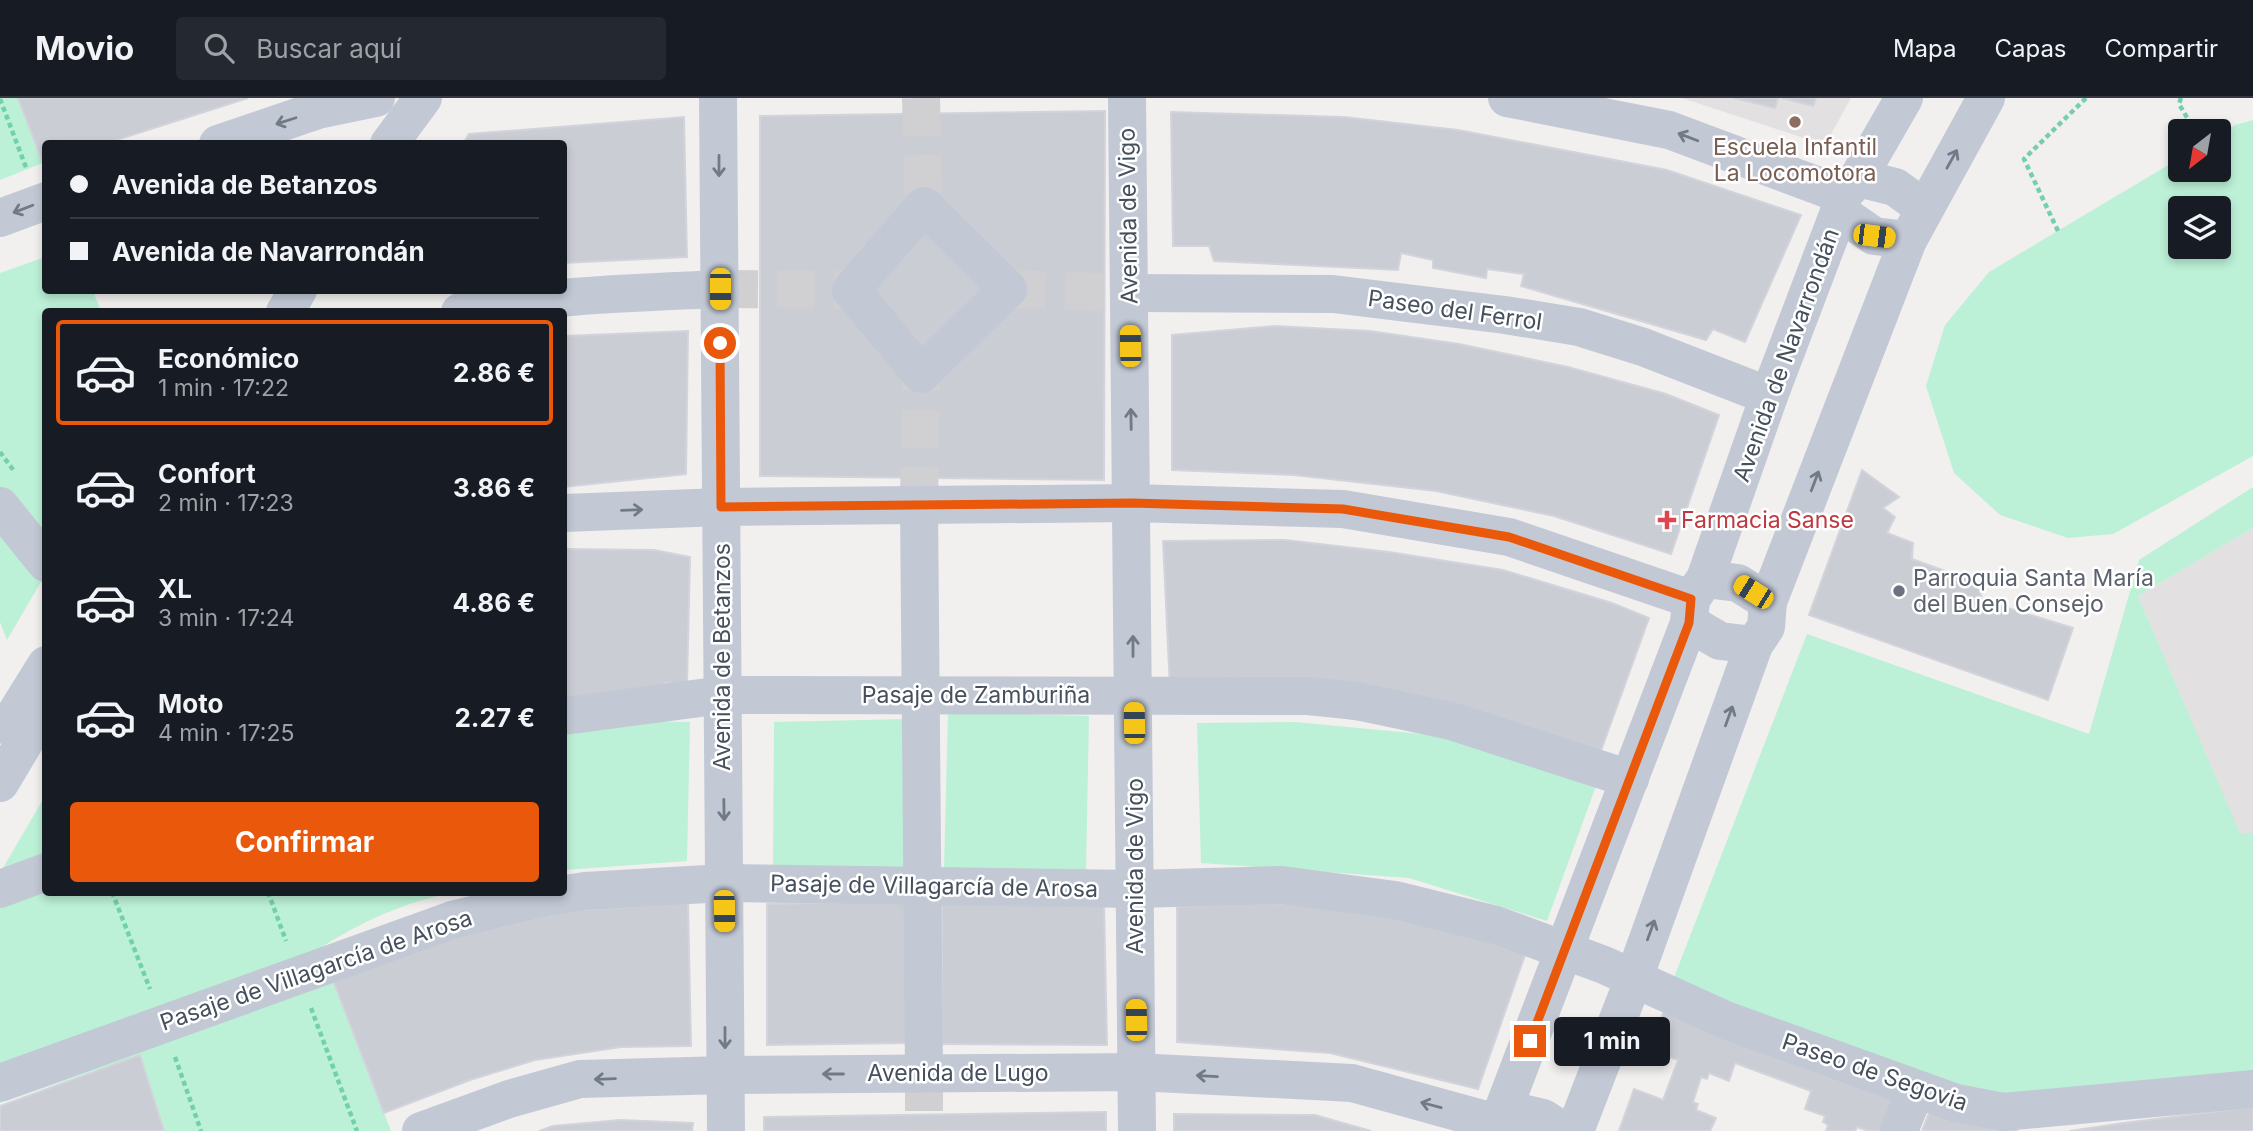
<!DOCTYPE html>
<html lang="es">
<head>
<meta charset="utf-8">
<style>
	body { margin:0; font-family:Inter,sans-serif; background:#242831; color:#f1f3f6; height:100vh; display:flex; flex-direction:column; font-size:26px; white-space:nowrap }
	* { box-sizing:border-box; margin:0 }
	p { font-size:23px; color:#9ea1a6 }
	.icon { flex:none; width:38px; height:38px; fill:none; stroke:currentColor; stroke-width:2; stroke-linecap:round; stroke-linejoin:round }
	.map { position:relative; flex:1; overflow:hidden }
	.drawer { position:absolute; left:42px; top:210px; width:525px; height:588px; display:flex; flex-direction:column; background:#171b24; border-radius:7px; box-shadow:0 4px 10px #0003 }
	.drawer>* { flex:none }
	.top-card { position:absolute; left:42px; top:42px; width:525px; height:154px; border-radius:7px; box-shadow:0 4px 10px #0003; display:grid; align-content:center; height:154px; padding:0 28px; background:#171b24 }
	.needle { width:46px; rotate:211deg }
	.fabs { position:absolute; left:2168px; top:21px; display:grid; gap:14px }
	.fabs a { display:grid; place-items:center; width:63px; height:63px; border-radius:7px; background:#171b24; box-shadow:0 4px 10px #0003; font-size:35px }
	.end { position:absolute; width:32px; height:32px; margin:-16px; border:9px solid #ea580c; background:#fff; box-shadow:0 0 0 4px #fff }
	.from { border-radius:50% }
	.bubble { position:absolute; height:49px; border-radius:7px; background:#171b24; box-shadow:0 4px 10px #0003; font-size:23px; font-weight:700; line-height:49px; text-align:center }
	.car { position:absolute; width:21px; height:42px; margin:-21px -10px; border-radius:9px; box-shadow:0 0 5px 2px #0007; background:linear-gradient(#f5c518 24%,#345 0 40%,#f5c518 0 76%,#345 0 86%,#f5c518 0) }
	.top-card b { display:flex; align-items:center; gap:24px; height:66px; font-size:26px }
	.top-card b+b { border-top:2px solid #363941 }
	.top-card i { width:18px; height:18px; background:#f1f3f6 }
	ul { padding:12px 0 0; list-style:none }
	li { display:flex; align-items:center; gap:21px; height:105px; margin:0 14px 10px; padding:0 14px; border:4px solid transparent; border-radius:7px }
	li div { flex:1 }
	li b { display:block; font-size:26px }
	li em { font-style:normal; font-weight:700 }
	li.current { border-color:#ea580c }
	li>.icon { width:63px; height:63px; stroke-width:1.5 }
	.primary-button { display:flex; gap:14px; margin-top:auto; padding:14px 28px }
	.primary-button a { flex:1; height:80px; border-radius:7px; background:#ea580c; color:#fff; font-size:28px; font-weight:700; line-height:80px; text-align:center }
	header { display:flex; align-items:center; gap:42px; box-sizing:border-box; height:98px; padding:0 35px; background:#171b24; border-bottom:2px solid #363941 }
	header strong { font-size:33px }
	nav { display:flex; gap:38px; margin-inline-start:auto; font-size:24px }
	.search { width:490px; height:63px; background:#242831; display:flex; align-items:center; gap:18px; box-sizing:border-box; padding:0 24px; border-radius:7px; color:#9ea1a6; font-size:26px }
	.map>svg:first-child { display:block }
	.education { fill:#e3e0e1 }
	.green { fill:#bcf1d7; fill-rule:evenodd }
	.building { fill:#cbcdd5; stroke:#d3d4db; stroke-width:2 }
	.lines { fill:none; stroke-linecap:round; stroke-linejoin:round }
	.minor-tunnel { stroke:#d0cfd2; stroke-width:38; stroke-dasharray:38 19; stroke-linecap:butt }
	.path { stroke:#73d0ad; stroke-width:4.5; stroke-dasharray:5 3.5; stroke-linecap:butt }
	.minor { stroke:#c2c9d5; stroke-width:38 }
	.oneway { stroke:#717a87 }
	.route { stroke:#ea580c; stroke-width:9 }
	.education-dot { fill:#8d6e63; stroke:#fff; stroke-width:2.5 }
	.health-dot { fill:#e0444e; stroke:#fff; stroke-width:2.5 }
	.worship-dot { fill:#6b7280; stroke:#fff; stroke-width:2.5 }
	.labels { text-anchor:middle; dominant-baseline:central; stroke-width:5; stroke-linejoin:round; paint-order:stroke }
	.education-label { font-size:23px; fill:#785e54; stroke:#fff }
	.street-label { font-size:23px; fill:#46505d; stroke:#fff }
	.health-label { font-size:23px; fill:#be3a42; stroke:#fff; text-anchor:start }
	.worship-label { font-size:23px; fill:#5b616d; stroke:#fff; text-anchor:start }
</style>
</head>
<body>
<header>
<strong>Movio</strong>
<div class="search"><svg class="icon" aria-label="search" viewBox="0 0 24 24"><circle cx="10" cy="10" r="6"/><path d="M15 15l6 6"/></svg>Buscar aquí</div>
<nav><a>Mapa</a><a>Capas</a><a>Compartir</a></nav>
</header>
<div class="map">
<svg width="2253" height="1033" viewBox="0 0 2253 1033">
	<rect width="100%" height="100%" fill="#f2efef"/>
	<g class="education">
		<path d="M1682 0H1851L1825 47Z"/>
		<path d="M2253 430V735L2240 736 2138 498Z"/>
	</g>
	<g class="green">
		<path d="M0 0H18L43 65 0 82Z"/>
		<path d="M2253 22V358L2113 436 2068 440 2000 417 1954 375 1926 288 1945 227 1989 174 2180 60V72H2219V37L2235 27ZM2180 110H2219V149H2180Z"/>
		<path d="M45 159 46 192 93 193 101 213 46 214 45 477 7 542 0 524V175Z"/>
		<path d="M2253 389V430L2138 498 2240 735H2253V978L1988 1002 1673 882 1807 536 2089 636 2139 462Z"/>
		<path d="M948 614 1089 618 1086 772 944 773Z"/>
		<path d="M907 621 905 773 773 769 774 624Z"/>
		<path d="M639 623 690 624 687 763 564 772V629Z"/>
		<path d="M1295 624 1443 638 1596 688 1547 823 1409 780 1201 765 1197 625Z"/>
		<path d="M45 698 46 794 451 795C405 804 361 824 322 849L333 882 391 1033H164L140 957 0 1005V775Z"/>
	</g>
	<g class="building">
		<path d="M18 0H248L104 46H46V64L43 65Z"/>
		<path d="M1734 0H1778L1775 10Z"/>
		<path d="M1782 0H1816L1813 8Z"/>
		<path d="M1105 13 1104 382 760 378V18Z"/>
		<path d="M1171 14 1344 19 1458 32 1667 72 1801 117 1745 244 1713 231 1706 242 1521 188 1524 176 1487 171 1486 180 1433 170V162L1401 155 1398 172 1214 163 1209 148H1173Z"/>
		<path d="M684 19 687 159 564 165V46H463L469 36Z"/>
		<path d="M1275 228 1370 233 1459 246 1568 269 1666 296 1719 317 1671 456 1554 418 1436 393 1294 377 1172 372V237Z"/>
		<path d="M688 233 686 376 564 389V238Z"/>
		<path d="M1862 372 1899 399 1883 410 1895 419 1887 435 1913 445 1912 461 1978 485 1982 502 2073 530 2048 602 1809 517Z"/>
		<path d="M1285 442 1389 454 1503 472 1612 505 1649 520 1598 661 1170 591 1163 443Z"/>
		<path d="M564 451 654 452 690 459 687 587 665 585 661 594 564 602Z"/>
		<path d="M913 803 912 945 767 947V806Z"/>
		<path d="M688 805 691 948 621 949 535 962 470 982 384 1015 333 882 424 847 566 813Z"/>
		<path d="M942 805H1104L1107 947 942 946Z"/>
		<path d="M1264 805 1347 809 1441 828 1526 854 1478 991 1330 955 1177 944V809Z"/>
		<path d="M1667 905 1903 992 1888 1033H1869L1857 1029 1855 1033H1826L1828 1027 1823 1024 1825 1018 1805 1011 1811 993 1735 965 1729 983 1709 975 1707 981 1701 979 1693 1004 1698 1006 1696 1012 1716 1020 1710 1033H1619L1634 991 1663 1002 1678 962 1649 952Z"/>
		<path d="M140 957 164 1033H0V1008Z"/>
		<path d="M2253 1009V1033H2070L2123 1025Z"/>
		<path d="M1931 1010 1987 1028 2018 1033H1922Z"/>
		<path d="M1106 1014V1033H764V1019Z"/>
		<path d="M1174 1016 1315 1017 1371 1033H1174Z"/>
		<path d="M620 1022 693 1025 692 1033H539L553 1028Z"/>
	</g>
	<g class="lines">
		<g class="minor-tunnel">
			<path d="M921 0 924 108"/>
			<path d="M720 191 851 192"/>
			<path d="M1008 191 1129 195"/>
			<path d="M919 407 921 276"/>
			<path d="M924 975V1033"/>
		</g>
		<g class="path">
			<path d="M2181 0 2179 6 2195 33"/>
			<path d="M0 1 27 72"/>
			<path d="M2058 133 2024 61 2086 0"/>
			<path d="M0 354 14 373"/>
			<path d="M112 794 150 891"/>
			<path d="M268 794 286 843"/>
			<path d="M311 910 357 1033"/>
			<path d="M175 959 201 1033"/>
		</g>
		<g class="minor">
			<path d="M718 0 726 1033"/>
			<path d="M1127 0 1137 1033"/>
			<path d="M1507 0 1669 32 1843 97"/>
			<path d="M218 46 318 12 376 0"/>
			<path d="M389 46 423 0"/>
			<path d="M1858 80 1895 89 1924 110"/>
			<path d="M924 108 1008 191 921 276 851 192Z"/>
			<path d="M1839 114 1874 138 1908 142"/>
			<path d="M0 120 46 103"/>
			<path d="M1129 195 1333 196 1505 217 1579 229 1643 249 1769 298"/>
			<path d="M285 214 298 192"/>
			<path d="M460 214C545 197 633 195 720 191"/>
			<path d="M919 407 924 975"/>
			<path d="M0 408 46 465"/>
			<path d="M564 415 721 409 1132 405 1343 411 1509 439 1691 501"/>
			<path d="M1705 481 1738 485 1768 504"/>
			<path d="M1689 525 1720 543 1754 547"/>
			<path d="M564 618 723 597 1308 598 1357 603 1451 623 1630 681"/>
			<path d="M8 628 46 567"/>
			<path d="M0 685 46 608"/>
			<path d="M0 791 46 774"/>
			<path d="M0 985 452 822 546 799 585 793 724 785 1135 791 1282 787 1395 802 1496 827 1604 867 1728 923 1956 1005 2003 1014 2253 991"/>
			<path d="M1504 1011 1543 1020 1563 1033"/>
			<path d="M421 1033 509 1001 580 981 726 977 1137 974 1352 985 1497 1025"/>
			<path d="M1495 1033 1689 525 1691 501 1705 481 1769 298 1839 114 1843 97 1858 80 1904 0"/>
			<path d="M1575 1033 1634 880 1754 547 1766 529 1768 504 1908 142 1986 0"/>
			<path d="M1899 1033 1916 991"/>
		</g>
	</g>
	<defs><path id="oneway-shaft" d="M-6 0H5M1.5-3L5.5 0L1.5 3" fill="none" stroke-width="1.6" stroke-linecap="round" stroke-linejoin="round" transform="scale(1.75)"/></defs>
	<g class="oneway">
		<use href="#oneway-shaft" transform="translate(286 23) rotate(162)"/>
		<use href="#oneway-shaft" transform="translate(1688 39) rotate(-159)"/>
		<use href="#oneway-shaft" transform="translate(1952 61) rotate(-61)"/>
		<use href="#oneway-shaft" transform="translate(719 68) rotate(90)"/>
		<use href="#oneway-shaft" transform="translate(23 111) rotate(159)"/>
		<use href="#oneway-shaft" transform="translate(1131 321) rotate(-91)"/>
		<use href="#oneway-shaft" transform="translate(1815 383) rotate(-69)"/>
		<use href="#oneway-shaft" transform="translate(632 412) rotate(-2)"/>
		<use href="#oneway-shaft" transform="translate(1133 548) rotate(-90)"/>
		<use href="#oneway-shaft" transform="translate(1729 618) rotate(-70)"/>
		<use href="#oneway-shaft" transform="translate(724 712) rotate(89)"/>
		<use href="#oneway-shaft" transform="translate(1651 832) rotate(-70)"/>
		<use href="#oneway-shaft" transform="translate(725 940) rotate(90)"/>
		<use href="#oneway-shaft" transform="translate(833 976) rotate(180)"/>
		<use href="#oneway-shaft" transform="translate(1207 978) rotate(-177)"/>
		<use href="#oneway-shaft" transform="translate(605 981) rotate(178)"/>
		<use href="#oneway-shaft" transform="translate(1431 1007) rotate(-165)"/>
	</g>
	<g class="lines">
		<path class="route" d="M720 245 721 409 1132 405 1343 411 1509 439 1691 501 1689 525 1530 943"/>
	</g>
	<circle class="education-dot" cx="1795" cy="24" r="7"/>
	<path class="health-dot" d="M1663.5 411.5h7v7h7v7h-7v7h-7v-7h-7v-7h7z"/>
	<circle class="worship-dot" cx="1899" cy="493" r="7"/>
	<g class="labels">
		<g class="education-label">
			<text x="1795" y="49">Escuela Infantil<tspan x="1795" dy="26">La Locomotora</tspan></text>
		</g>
		<g class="street-label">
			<text transform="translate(1128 118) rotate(-91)">Avenida de Vigo</text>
			<text transform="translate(1455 212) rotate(8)">Paseo del Ferrol</text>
			<text transform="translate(1786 257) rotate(-70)">Avenida de Navarrondán</text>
			<text transform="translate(722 559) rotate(-90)">Avenida de Betanzos</text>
			<text x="976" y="597">Pasaje de Zamburiña</text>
			<text transform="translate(1135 768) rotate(-90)">Avenida de Vigo</text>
			<text transform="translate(934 788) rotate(1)">Pasaje de Villagarcía de Arosa</text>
			<text transform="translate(316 872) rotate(-19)">Pasaje de Villagarcía de Arosa</text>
			<text transform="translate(1875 974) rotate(19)">Paseo de Segovia</text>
			<text x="958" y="975">Avenida de Lugo</text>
		</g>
		<g class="health-label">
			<text x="1681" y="422">Farmacia Sanse</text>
		</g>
		<g class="worship-label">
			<text x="1913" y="480">Parroquia Santa María<tspan x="1913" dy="26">del Buen Consejo</tspan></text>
		</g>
	</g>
</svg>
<div class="fabs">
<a><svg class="needle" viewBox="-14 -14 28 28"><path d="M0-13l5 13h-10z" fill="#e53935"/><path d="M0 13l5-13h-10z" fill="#9ea1a6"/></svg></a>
<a><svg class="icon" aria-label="layers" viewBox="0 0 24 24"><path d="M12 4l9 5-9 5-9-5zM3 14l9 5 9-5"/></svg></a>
</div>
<i class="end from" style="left:720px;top:245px"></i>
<i class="end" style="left:1530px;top:943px"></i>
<div class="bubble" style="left:1554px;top:919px;width:116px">1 min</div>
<i class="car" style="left:1874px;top:138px;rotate:97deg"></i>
<i class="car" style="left:720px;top:191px;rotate:180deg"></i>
<i class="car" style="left:1130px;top:248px;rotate:359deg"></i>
<i class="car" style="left:1753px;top:494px;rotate:302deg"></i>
<i class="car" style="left:1134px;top:625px;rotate:359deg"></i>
<i class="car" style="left:724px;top:813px;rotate:179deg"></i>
<i class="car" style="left:1136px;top:922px;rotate:359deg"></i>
<div class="top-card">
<b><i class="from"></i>Avenida de Betanzos</b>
<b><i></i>Avenida de Navarrondán</b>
</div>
<section class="drawer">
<ul>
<li class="current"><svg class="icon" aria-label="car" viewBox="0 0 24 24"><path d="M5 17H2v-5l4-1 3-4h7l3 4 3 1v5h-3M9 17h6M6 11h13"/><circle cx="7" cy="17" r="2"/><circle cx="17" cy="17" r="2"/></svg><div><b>Económico</b><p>1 min · 17:22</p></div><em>2.86 €</em></li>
<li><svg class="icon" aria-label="car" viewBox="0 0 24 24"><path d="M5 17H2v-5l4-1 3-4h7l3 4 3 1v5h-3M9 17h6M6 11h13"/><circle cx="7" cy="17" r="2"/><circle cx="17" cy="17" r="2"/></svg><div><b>Confort</b><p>2 min · 17:23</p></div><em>3.86 €</em></li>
<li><svg class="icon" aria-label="car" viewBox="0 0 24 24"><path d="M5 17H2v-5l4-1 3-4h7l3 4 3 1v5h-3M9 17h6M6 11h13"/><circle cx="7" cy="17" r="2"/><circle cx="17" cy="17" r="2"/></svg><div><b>XL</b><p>3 min · 17:24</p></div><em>4.86 €</em></li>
<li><svg class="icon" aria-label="car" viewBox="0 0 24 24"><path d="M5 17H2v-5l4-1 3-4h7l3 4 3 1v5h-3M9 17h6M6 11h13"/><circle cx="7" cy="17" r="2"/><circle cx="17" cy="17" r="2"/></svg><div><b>Moto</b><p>4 min · 17:25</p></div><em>2.27 €</em></li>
</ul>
<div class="primary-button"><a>Confirmar</a></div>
</section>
</div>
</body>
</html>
